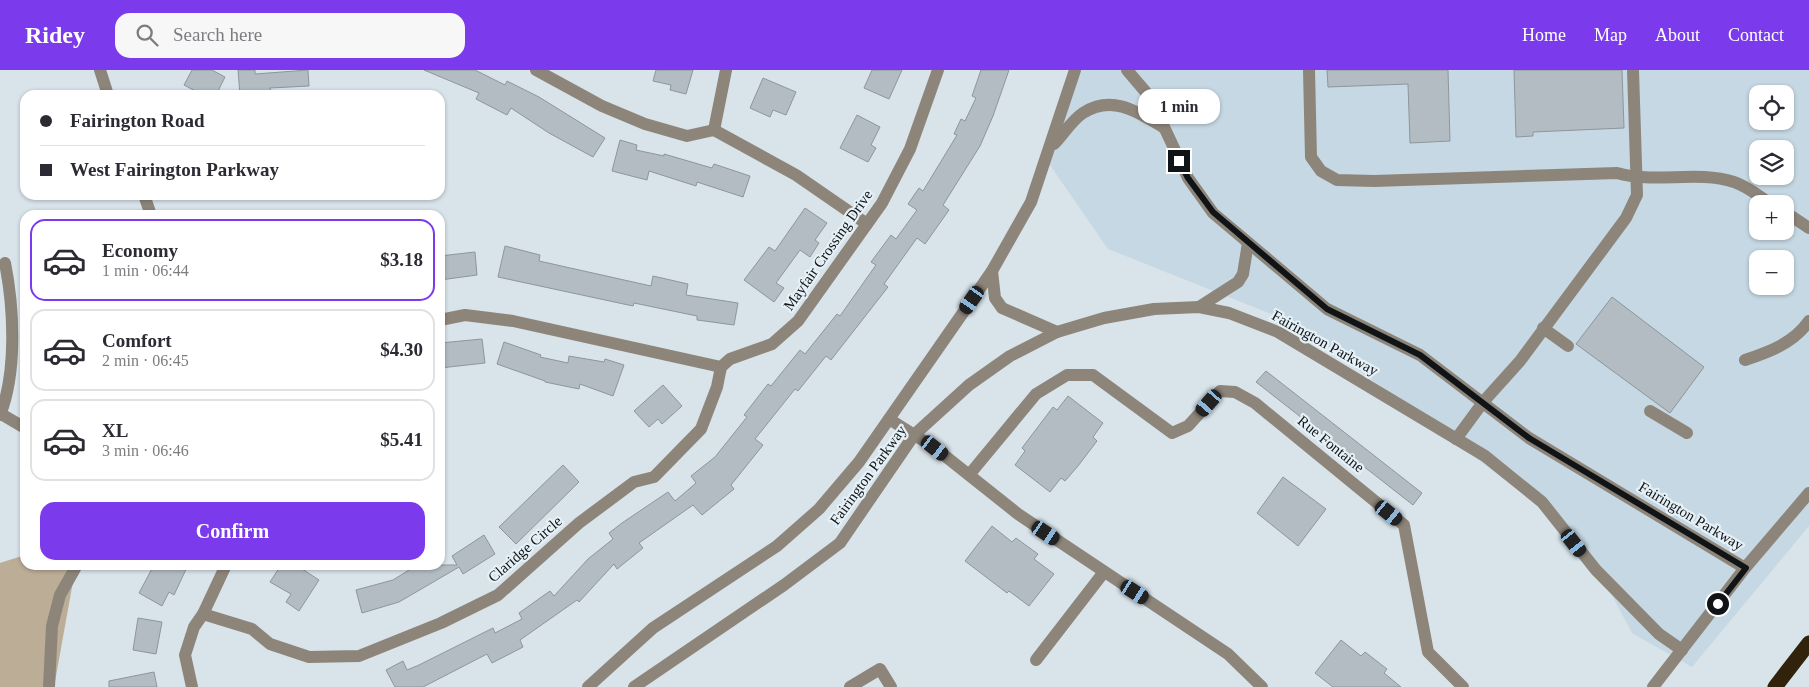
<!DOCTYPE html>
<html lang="en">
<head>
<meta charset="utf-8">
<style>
	body { margin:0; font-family:"Times New Roman",serif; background:#f7f7f7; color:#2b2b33; height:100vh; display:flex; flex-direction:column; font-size:19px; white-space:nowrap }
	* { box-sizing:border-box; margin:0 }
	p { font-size:16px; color:#7c7c81 }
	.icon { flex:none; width:28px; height:28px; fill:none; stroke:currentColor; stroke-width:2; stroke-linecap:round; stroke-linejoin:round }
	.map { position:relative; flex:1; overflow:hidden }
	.details { position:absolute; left:20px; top:140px; width:425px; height:360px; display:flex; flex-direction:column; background:#fff; border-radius:15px; box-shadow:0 1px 4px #0004 }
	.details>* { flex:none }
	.banner { position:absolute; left:20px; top:20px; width:425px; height:110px; border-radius:15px; box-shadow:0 1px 4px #0004; display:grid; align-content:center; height:110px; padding:0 20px; background:#fff }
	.controls { position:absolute; left:1749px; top:15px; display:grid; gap:10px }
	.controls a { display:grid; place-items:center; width:45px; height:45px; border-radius:10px; background:#fff; box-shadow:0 1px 4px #0004; font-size:25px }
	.end { position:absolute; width:22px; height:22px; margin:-11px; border:6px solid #101416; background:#fff; box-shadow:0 0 0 2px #fff }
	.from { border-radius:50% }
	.bubble { position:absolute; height:35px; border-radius:15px; background:#fff; box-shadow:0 1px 4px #0004; font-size:16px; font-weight:800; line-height:35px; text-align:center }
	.car { position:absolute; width:15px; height:30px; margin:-15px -8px; border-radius:6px; box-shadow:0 0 4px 1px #0007; background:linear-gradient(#222 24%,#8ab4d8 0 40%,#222 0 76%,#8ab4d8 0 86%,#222 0) }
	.banner b { display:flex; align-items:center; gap:18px; height:48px; font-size:19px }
	.banner b+b { border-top:1px solid #e1e1e2 }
	.banner i { width:12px; height:12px; background:#2b2b33 }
	ul { padding:9px 0 0; list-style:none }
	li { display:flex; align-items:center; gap:15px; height:82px; margin:0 10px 8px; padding:0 10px; border:2px solid #e1e1e2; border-radius:15px }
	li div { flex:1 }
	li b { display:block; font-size:19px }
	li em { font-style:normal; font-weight:800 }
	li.active { border-color:#7c3aed }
	li>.icon { width:45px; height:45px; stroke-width:1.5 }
	.button { display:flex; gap:10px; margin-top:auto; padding:10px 20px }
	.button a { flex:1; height:58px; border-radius:15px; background:#7c3aed; color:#fff; font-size:20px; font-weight:800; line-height:58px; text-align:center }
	header { display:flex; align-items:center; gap:30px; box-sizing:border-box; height:70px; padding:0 25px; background:#7c3aed; color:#fff }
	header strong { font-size:24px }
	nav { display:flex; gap:28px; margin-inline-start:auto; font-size:18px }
	.search { width:350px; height:45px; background:#f7f7f7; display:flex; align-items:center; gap:12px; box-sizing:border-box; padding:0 18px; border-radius:15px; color:#7c7c81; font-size:19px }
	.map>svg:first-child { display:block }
	.built { fill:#c6d8e3; fill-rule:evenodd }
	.green { fill:#bbad96 }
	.building { fill:#b2bcc2; stroke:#8c969c }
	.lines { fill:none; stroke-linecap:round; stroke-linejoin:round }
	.minor { stroke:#8d857a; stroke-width:12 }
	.highway { stroke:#31230b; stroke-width:15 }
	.route { stroke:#101416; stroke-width:6 }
	.labels { text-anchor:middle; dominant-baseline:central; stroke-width:4.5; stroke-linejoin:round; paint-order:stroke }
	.street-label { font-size:15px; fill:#101416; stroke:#e5f0f7 }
</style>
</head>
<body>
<header>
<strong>Ridey</strong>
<div class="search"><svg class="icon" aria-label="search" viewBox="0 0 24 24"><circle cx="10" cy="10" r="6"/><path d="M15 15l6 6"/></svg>Search here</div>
<nav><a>Home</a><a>Map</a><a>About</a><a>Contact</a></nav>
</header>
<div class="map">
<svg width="1809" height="617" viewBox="0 0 1809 617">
	<rect width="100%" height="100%" fill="#d8e3ea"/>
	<path class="built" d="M1079 0H1809V456L1692 597 1632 563 1581 467 1299 255 1108 179 1043 85ZM1758 24H1785V51H1758ZM1758 79H1785V106H1758ZM1758 134H1785V161H1758ZM1758 189H1785V216H1758Z"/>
	<path class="green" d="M25 485V495H76L54 617H0V493Z"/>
	<g class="building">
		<path d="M192 0H212L225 7 216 25H203L184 15Z"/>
		<path d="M238 0H255V4L308 0 309 16 270 18 271 25H240Z"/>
		<path d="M424 0H475L505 15 507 11 539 27 605 68 593 87 549 63 511 38 507 45 476 29 479 23Z"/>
		<path d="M656 0H693L686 24 670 20 671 15 653 11Z"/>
		<path d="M872 0H902L889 29 864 18Z"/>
		<path d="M981 0H1009L993 46 980 76 943 135 949 140 925 174 917 168 884 214 888 217 831 290 826 286 798 321 795 319 755 369 763 375 731 415 734 419 702 445 693 435 639 473 643 478 617 499 614 494 579 532 577 530 520 570 523 577 492 593 487 584 423 617H395L386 600 403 591 407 600 419 595 493 558 495 563 522 549 519 543 550 521 554 526 588 489 613 469 609 463 622 453 668 422 675 431 696 413 691 406 715 387 747 347 744 345 768 314 771 316 800 280 805 284 837 244 840 246 876 195 871 192 891 165 896 169 917 140 908 134 919 118 923 121 957 65 954 64 961 49 965 51 976 28 972 26Z"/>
		<path d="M1327 0H1448L1450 71 1410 73 1408 14 1328 17Z"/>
		<path d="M1514 0H1622L1624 58 1533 62V66L1516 67Z"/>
		<path d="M763 8 796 22 786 45 773 40 770 47 750 38Z"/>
		<path d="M857 45 880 57 871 75 876 78 868 92 840 78Z"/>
		<path d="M620 70 637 75 636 80 664 86V84L712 98 714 94 750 106 743 127 697 112 696 116 649 101 647 110 612 101Z"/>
		<path d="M805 138 827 153 815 170 819 173 810 187 800 180 776 213 784 218 774 232 744 210 769 177 775 181Z"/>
		<path d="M505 176 540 185 539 191 651 216 653 206 688 214 686 225 738 233 734 255 697 250V246L634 233 633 236 498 207Z"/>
		<path d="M475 182 477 205 440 210V186Z"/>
		<path d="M1612 227 1704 297 1670 343 1576 274Z"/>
		<path d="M482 269 485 293 440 298V273Z"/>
		<path d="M504 272 541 285 540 287 568 293 569 286 604 292 605 289 624 295 613 326 580 314 579 319 545 312V311L497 294Z"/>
		<path d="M1266 301 1422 423 1413 435 1256 312Z"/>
		<path d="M663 315 682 336 662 354 658 349 649 357 634 341Z"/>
		<path d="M1068 326 1103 353 1093 367 1097 371 1078 396 1065 411 1061 408 1050 422 1015 395 1025 381 1022 378 1053 337 1057 340Z"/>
		<path d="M563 395 579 412 516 474 499 457Z"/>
		<path d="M1283 407 1326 439 1298 476 1257 443Z"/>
		<path d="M992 456 1012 472 1016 468 1038 484 1034 489 1054 504 1029 536 1009 521 1007 523 965 491Z"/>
		<path d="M484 465 495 484 463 504 459 497 399 532 362 543 356 520 393 510 417 495H457L452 486Z"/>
		<path d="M154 495H188L174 525 169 522 162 536 139 523Z"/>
		<path d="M281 495H296L319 510 299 541 286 532 291 524 270 512Z"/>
		<path d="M138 548 162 552 156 584 133 580Z"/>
		<path d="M1341 570 1361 586 1365 582 1387 599 1384 603 1401 617H1333L1315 603Z"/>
		<path d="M154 602 157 617H109V611Z"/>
	</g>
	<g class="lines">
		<g class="minor">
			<path d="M100 0 108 25"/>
			<path d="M536 0 602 36 645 54 687 66 714 60 796 105 867 154"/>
			<path d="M1127 0 1150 27 1188 108 1213 143 1327 239 1420 285 1529 368 1745 498"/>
			<path d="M1309 0 1311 87 1321 101 1337 110 1374 111 1617 103C1655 114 1696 100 1734 112 1747 116 1760 127 1771 134"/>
			<path d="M714 60 726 0"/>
			<path d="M1054 74C1063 65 1072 50 1083 43 1112 24 1138 42 1163 57"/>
			<path d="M144 125 151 145"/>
			<path d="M1785 142 1809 158"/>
			<path d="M992 201 995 228 1002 238 1057 262"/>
			<path d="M1199 237 1238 212 1243 204 1248 173"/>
			<path d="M440 250 465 245 513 251 721 297 730 289 772 274 798 251 882 133 910 79 938 0"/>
			<path d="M1543 258 1568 276"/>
			<path d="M1745 290C1769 282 1794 273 1809 251"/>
			<path d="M1650 341 1687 363"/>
			<path d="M1 344 25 358"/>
			<path d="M0 345C17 303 14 238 5 193"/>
			<path d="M889 349 935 378 1018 444 1228 584 1262 617"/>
			<path d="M1456 369 1484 331 1520 291 1626 148 1637 125 1633 0"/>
			<path d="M969 405 1036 324 1067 305H1093L1172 363 1188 356 1220 321 1235 322 1255 333 1404 455 1428 582 1463 617"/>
			<path d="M203 544 252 559 270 574 309 587 359 586 441 553 498 525 579 453 634 412 654 407 701 359 717 317 721 297"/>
			<path d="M1036 590 1104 502"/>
			<path d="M49 617 52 556 60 525 77 495"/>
			<path d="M192 617 185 585 194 557 203 544 226 495"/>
			<path d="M588 617 653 558 777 476 819 439 859 392 992 201 1031 132 1075 0"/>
			<path d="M634 617 784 515 840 473 914 365 969 315 1010 286 1057 262 1104 248 1154 239 1199 237 1229 243 1278 262 1485 386 1542 432 1596 500 1659 564 1682 580"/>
			<path d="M850 617 880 599 891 617"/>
			<path d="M1653 617 1745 498 1809 423"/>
		</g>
		<path class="highway" d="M1775 617 1809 573"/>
	</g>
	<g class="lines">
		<path class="route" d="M1179 91 1188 108 1213 142 1327 239 1420 285 1529 368 1746 498 1718 534"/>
	</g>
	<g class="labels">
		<g class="street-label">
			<text transform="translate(828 180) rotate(-55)">Mayfair Crossing Drive</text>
			<text transform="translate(1325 273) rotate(29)">Fairington Parkway</text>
			<text transform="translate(1331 374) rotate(39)">Rue Fontaine</text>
			<text transform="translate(868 405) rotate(-54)">Fairington Parkway</text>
			<text transform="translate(1691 446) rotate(31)">Fairington Parkway</text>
			<text transform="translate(525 479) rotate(-41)">Claridge Circle</text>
		</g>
	</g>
</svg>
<div class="controls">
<a><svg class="icon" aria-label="locate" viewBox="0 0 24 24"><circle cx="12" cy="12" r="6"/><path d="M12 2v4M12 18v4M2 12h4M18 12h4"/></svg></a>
<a><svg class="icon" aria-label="layers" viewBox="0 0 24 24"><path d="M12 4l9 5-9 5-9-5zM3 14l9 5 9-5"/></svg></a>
<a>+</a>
<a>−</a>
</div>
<i class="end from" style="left:1718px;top:534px"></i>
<i class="end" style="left:1179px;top:91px"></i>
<div class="bubble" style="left:1138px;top:19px;width:82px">1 min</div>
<i class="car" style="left:972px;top:230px;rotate:215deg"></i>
<i class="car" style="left:1209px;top:333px;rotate:221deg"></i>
<i class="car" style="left:935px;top:378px;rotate:128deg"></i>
<i class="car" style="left:1389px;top:443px;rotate:129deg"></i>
<i class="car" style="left:1046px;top:463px;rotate:124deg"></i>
<i class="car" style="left:1574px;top:473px;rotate:142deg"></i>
<i class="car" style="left:1135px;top:522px;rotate:123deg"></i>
<div class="banner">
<b><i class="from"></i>Fairington Road</b>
<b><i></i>West Fairington Parkway</b>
</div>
<section class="details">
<ul>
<li class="active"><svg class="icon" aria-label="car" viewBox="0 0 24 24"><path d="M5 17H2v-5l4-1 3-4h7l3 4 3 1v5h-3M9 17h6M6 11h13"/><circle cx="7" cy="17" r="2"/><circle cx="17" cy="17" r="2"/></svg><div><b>Economy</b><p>1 min · 06:44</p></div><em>$3.18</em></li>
<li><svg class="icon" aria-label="car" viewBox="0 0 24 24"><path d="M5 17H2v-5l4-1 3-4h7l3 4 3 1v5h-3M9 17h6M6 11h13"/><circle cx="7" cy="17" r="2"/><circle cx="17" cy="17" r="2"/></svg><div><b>Comfort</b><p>2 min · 06:45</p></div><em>$4.30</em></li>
<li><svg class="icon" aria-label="car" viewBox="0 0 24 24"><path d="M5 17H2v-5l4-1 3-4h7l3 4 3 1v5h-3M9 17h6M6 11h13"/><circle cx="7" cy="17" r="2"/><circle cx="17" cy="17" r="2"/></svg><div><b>XL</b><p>3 min · 06:46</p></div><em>$5.41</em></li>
</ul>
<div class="button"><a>Confirm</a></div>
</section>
</div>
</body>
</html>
